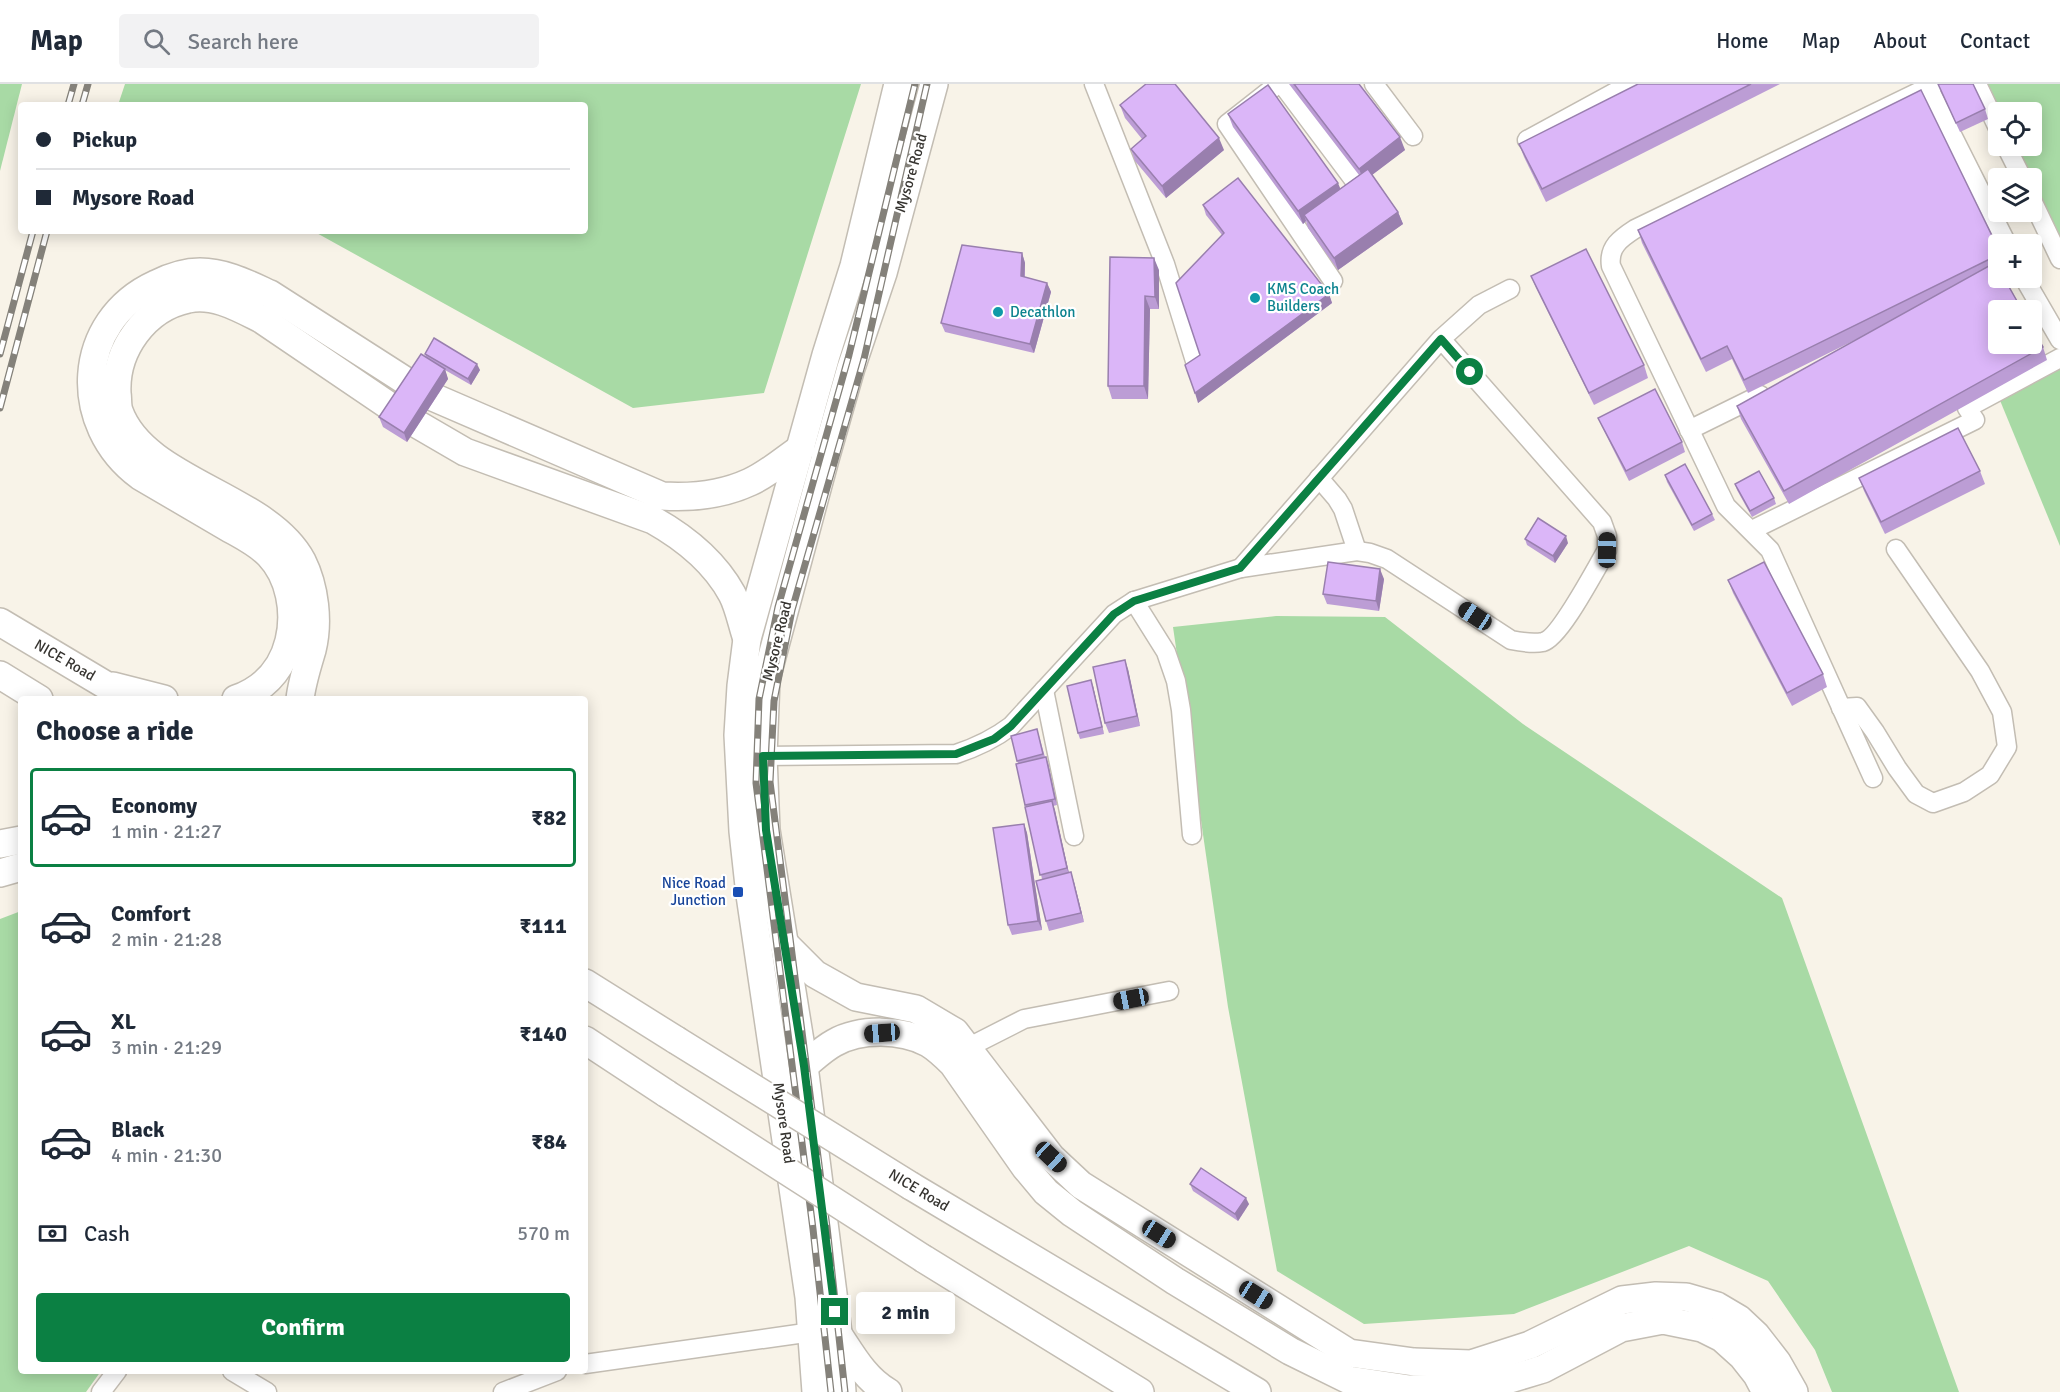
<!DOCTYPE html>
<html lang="en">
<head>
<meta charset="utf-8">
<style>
	body { margin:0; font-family:Signika,sans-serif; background:#f2f2f3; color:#1f2937; height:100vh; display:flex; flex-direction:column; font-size:22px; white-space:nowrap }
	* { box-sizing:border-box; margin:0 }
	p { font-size:20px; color:#747a83 }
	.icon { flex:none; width:33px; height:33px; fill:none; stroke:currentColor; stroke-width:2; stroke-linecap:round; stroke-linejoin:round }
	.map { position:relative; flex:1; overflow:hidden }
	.side { position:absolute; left:18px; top:612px; width:570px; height:678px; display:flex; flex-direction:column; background:#fff; border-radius:6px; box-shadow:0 3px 15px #0003 }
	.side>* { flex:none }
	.guide { position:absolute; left:18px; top:18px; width:570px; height:132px; border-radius:6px; box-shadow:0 3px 15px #0003; display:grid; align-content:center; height:132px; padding:0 18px; background:#fff }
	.fabs { position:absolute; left:1988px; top:18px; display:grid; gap:12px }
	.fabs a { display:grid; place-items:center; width:54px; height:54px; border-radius:6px; background:#fff; box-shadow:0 3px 15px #0003; font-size:30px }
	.end { position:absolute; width:27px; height:27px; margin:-14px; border:8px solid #0b8043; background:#fff; box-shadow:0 0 0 3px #fff }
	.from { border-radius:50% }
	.bubble { position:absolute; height:42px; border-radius:6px; background:#fff; box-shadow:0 3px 15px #0003; font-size:20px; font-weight:800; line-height:42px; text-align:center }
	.car { position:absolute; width:18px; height:36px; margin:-18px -9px; border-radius:8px; box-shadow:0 0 4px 2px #0007; background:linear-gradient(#222 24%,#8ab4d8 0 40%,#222 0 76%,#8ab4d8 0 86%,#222 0) }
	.guide b { display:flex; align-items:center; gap:21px; height:57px; font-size:22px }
	.guide b+b { border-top:2px solid #e0e1e3 }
	.guide i { width:15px; height:15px; background:#1f2937 }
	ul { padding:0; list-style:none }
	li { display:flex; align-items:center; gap:18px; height:99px; margin:0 12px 9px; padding:0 6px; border:3px solid transparent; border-radius:6px }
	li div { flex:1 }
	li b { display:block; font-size:22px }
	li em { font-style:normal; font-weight:800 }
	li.on { border-color:#0b8043 }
	li>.icon { width:54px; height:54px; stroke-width:1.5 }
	h2 { padding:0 18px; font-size:27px; line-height:72px }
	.pay { display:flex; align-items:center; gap:15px; height:66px; padding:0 18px; font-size:22px }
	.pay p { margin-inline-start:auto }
	.cta { display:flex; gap:12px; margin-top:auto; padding:12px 18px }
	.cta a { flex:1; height:69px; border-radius:6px; background:#0b8043; color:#fff; font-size:24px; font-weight:800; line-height:69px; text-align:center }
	header { display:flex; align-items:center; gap:36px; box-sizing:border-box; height:84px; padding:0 30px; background:#fff; border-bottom:2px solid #e0e1e3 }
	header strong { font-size:28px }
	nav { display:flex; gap:33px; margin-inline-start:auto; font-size:21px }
	.search { width:420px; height:54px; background:#f2f2f3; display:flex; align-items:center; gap:15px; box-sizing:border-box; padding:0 21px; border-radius:6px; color:#747a83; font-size:22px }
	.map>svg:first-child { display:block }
	.green { fill:#a8daa5 }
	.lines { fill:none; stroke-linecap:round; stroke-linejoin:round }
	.minor-casing { stroke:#c3bdb3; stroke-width:21 }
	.highway-casing { stroke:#c3bdb3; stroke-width:30 }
	.minor { stroke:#fff; stroke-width:18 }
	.highway { stroke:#fff; stroke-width:27 }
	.rail-casing { stroke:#84817a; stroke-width:7 }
	.rail { stroke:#fff; stroke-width:4.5; stroke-dasharray:14; stroke-linecap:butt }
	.highway-bridge-casing { stroke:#c3bdb3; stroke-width:30; stroke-linecap:butt }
	.highway-bridge { stroke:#fff; stroke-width:27 }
	.wall { fill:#bc9dd5 }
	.shaded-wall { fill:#997fae }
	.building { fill:#dbb6f8; stroke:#997fae; stroke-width:1.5 }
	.route { stroke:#0b8043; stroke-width:8 }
	.culture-dot { fill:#0f9aa8; stroke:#fff; stroke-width:2 }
	.transit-dot { fill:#1a4fb4; stroke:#fff; stroke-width:2 }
	.labels { text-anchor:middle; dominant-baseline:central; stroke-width:4.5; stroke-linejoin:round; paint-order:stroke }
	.street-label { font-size:15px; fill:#363430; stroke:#fff }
	.culture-label { font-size:15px; fill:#0d838f; stroke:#fff; text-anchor:start }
	.transit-label { font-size:15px; fill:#164399; stroke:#fff; text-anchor:end }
</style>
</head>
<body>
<header>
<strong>Map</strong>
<div class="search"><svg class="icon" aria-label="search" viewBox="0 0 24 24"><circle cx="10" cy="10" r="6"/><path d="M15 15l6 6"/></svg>Search here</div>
<nav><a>Home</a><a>Map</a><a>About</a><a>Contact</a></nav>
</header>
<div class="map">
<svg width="2060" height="1308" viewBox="0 0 2060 1308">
	<rect width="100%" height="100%" fill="#f8f3e8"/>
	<g class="green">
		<path d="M0 0H22L0 87Z"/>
		<path d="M125 0H861L764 309 633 324 313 147H585V21H118Z"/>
		<path d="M1987 0H2060V156L2016 62H2031V28H2001Z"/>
		<path d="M2060 285V462L1999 314Z"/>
		<path d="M1276 532 1385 533 1523 640 1782 814 1959 1308H1832L1815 1266 1768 1197 1689 1162 1514 1230 1364 1240 1277 1187 1228 923 1173 543Z"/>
		<path d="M21 827V1287H101L86 1308H0V835Z"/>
	</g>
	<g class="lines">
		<defs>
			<g id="minor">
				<path d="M1094 0 1165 180 1195 277"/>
				<path d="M1278 0 1227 40 1333 197"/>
				<path d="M1282 0 1354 96"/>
				<path d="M1374 0 1413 52"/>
				<path d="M1977 0 1998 44"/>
				<path d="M1928 3 2007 160"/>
				<path d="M1527 56 1630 0"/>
				<path d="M2006 62 2022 94"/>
				<path d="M2031 114 2060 175"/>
				<path d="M2024 194 2060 256"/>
				<path d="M1441 255 1602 438 1607 452V466C1596 484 1560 554 1543 558 1532 560 1521 558 1511 556L1387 475 1370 469 1357 467 1241 484 1441 255 1479 221 1510 205"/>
				<path d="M1689 346 1760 311"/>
				<path d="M1319 394 1337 415 1343 425 1357 467"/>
				<path d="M1752 446 1975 336 1967 324 2060 274"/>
				<path d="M1134 517 1166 568 1176 597 1181 626 1192 751"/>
				<path d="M1044 606 1074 752"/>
				<path d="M1841 624 1857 623 1875 648 1897 684 1916 710 1933 719 1964 708 1990 691 2007 663 2002 628 1980 587 1896 465"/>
				<path d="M763 672 956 670C977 663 994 655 1011 642L1114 530 1134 517 1241 484"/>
				<path d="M1873 694 1770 466 1726 422 1611 182C1608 163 1621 154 1635 145L1935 0"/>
				<path d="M967 964 1024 935 1169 907"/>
				<path d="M585 1280 812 1248"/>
				<path d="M232 1287 267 1308"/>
				<path d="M101 1308 117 1287"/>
				<path d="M503 1308 557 1287"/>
			</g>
			<g id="highway">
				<path d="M0 538 129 615"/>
				<path d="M0 591 39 615"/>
				<path d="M113 602 164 615"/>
				<path d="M236 615C264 605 282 586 289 557 296 528 290 493 269 471 258 459 241 451 227 443 198 426 169 409 140 392 71 341 75 237 156 200 170 193 184 188 200 188 225 188 248 200 270 210L426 310 662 412C693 414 722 411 750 398 768 390 785 375 801 364"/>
				<path d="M300 615C302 598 307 583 312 566 319 538 315 503 302 477 267 411 144 398 119 327 117 321 118 315 117 309 115 266 145 224 188 215 213 209 239 224 261 235L410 336 465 368 653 436C685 454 714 477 732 510 739 523 742 541 747 555"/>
				<path d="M0 760 21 756"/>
				<path d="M0 789 21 783"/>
				<path d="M783 858 815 890 856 913 916 925 955 948 1051 1073 1081 1101 1349 1269 1414 1278 1471 1280 1530 1261 1622 1216 1656 1212 1686 1213 1717 1222 1739 1235 1756 1251 1777 1278 1794 1308"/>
				<path d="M585 899 676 956"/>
				<path d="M585 956 667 1010"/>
				<path d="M804 982C814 974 823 965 834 959 861 944 901 945 928 959 938 965 945 972 953 980L1025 1083 1046 1108 1072 1129 1175 1197 1290 1267 1349 1296 1409 1305 1480 1304 1543 1285 1621 1244 1663 1236 1702 1244 1722 1254 1742 1272 1757 1291 1766 1308"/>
				<path d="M911 1102 1257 1308"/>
				<path d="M924 1175 1140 1308"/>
				<path d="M838 1250C852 1271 865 1295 888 1308"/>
				<path d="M816 1308 809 1213 750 811 743 747 738 651 741 602 747 555 826 271 854 182 898 0"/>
				<path d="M842 1308 838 1249 804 982 766 746 763 672 766 595 825 375 851 284 883 189 934 0"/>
			</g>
		</defs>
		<use href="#minor" class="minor-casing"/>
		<use href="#highway" class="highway-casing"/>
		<use href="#minor" class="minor"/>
		<use href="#highway" class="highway"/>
		<defs>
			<g id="rail">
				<path d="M68 21 74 0"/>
				<path d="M82 21 88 0"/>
				<path d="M0 270 33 147"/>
				<path d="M0 324 47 147"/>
				<path d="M831 1308 813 1145 756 699 759 615 778 523 849 271 915 0"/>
				<path d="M845 1308 827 1143 770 698 774 617 792 526 864 275 927 0"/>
			</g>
		</defs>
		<use href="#rail" class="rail-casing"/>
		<use href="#rail" class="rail"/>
		<defs>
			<g id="highway-bridge">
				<path d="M676 956 911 1102"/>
				<path d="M667 1010 924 1175"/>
			</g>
		</defs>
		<use href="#highway-bridge" class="highway-bridge-casing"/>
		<use href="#highway-bridge" class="highway-bridge"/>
	</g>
	<g class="wall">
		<path d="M1289 0H1359L1405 66 1372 91 1398 128 1403 140 1338 186 1308 144 1306 137 1303 140 1233 43 1228 30 1340 105 1359 91Z"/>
		<path d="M1638 0H1780L1546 118 1524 73 1519 60Z"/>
		<path d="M1938 0 1985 25 1988 35 1960 48Z"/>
		<path d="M1120 21 1224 66 1166 114 1135 77 1131 65 1142 55 1125 34Z"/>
		<path d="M1203 121 1329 210 1332 219 1198 319 1200 271 1222 151 1206 131Z"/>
		<path d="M1638 146 1998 164V194L2043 263 2047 276 1789 420 1741 335 1737 322 1859 254 1748 309 1732 275 1706 288 1642 159Z"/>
		<path d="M1022 169 1025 179V193L1047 199 1051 208 1034 269 945 248 941 239Z"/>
		<path d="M1110 173 1159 186V225H1150L1148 315H1112L1108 302Z"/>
		<path d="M1531 192 1644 281 1648 294 1594 321 1536 204Z"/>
		<path d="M425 270 480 286 471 301 445 286 448 295 407 358 383 343 379 333 426 273Z"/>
		<path d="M1598 334 1682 358 1685 368 1629 397 1602 343Z"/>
		<path d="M1980 387 1985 400 1885 450 1864 407 1859 394Z"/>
		<path d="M1665 391 1712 430 1715 436 1694 447 1667 398Z"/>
		<path d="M1735 400 1774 414 1776 420 1752 433 1737 406Z"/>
		<path d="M1525 455 1568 459 1555 479 1527 461Z"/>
		<path d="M1384 495 1379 527 1327 520 1323 510Z"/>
		<path d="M1728 496 1823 590 1827 603 1792 622 1733 509Z"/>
		<path d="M1128 585 1140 642 1109 649 1105 639Z"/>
		<path d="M1093 602 1104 650 1080 655 1078 649Z"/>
		<path d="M1037 645 1045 673 1048 679 1057 721 1053 722 1069 789 1074 798 1084 838 1049 847 1046 837 1042 795 1016 680 1018 679 1017 677Z"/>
		<path d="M1024 740 1027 749 1042 846 1012 851 1008 841Z"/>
		<path d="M1190 1100 1249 1120 1238 1137 1193 1107Z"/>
	</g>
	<g class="shaded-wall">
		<path d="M1400 53 1405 66 1364 97 1359 85Z"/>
		<path d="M1219 54 1224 66 1166 114 1162 102Z"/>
		<path d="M1338 99 1343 111 1304 131 1306 137 1303 140 1298 127Z"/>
		<path d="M1398 128 1403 140 1338 186 1334 174Z"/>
		<path d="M1022 169 1025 179 1024 201 1021 192Z"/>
		<path d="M1154 174 1159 186V225L1155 213Z"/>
		<path d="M1047 199 1051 208 1034 269 1030 260Z"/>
		<path d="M1329 210 1332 219 1198 319 1195 309Z"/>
		<path d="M1145 212 1150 225 1148 315 1144 302Z"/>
		<path d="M477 280 480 286 471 301 468 295Z"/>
		<path d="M445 285 448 295 407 358 404 349Z"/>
		<path d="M1566 452 1568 459 1555 479 1553 472Z"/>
		<path d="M1380 485 1384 495 1379 527 1376 517Z"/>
		<path d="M1125 576 1128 585 1140 642 1137 632Z"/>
		<path d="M1091 596 1093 602 1104 650 1102 643Z"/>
		<path d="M1046 673 1048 679 1057 721 1055 715Z"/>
		<path d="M1052 717 1055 726 1070 794 1067 784Z"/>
		<path d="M1024 740 1027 749 1042 846 1038 837Z"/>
		<path d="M1071 788 1074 798 1084 838 1081 829Z"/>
		<path d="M1246 1114 1249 1120 1238 1137 1235 1130Z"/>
	</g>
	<g class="building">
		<path d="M1146 0H1175L1219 54 1162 102 1131 65 1146 52 1120 21Z"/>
		<path d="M1294 0H1359L1400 53 1359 85Z"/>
		<path d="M1638 0H1751L1542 105 1519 60Z"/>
		<path d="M1938 0H1973L1985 25 1956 39Z"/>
		<path d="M1268 1 1338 99 1298 127 1228 30Z"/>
		<path d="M1921 6 1998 164V171L1744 296 1727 262 1701 275 1638 146Z"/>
		<path d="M1368 85 1398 128 1334 174 1304 131Z"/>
		<path d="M1238 94 1329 210 1195 309 1185 281 1200 271 1176 199 1224 149 1203 121Z"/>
		<path d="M962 161 1022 169 1021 192 1047 199 1030 260 941 239Z"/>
		<path d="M1586 165 1644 281 1589 309 1531 192Z"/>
		<path d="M1110 173 1154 174 1155 213 1145 212 1144 302H1108Z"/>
		<path d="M1996 178 1998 183V194H2004L2022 226H1998V260H2031V242L2043 263 1784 407 1737 322Z"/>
		<path d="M434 254 477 280 468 295 425 270Z"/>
		<path d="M421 270 445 285 404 349 379 333Z"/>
		<path d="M1655 305 1682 358 1626 387 1598 334Z"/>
		<path d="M1958 344 1980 387 1881 438 1859 394Z"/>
		<path d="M1685 380 1712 430 1692 441 1665 391Z"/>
		<path d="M1759 387 1774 414 1750 427 1735 400Z"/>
		<path d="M1538 434 1566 452 1553 472 1525 455Z"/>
		<path d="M1328 478 1380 485 1376 517 1323 510Z"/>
		<path d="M1764 478 1823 590 1787 609 1728 496Z"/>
		<path d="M1125 576 1137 632 1105 639 1093 583Z"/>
		<path d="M1091 596 1102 643 1078 649 1067 602Z"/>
		<path d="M1037 645 1043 670 1017 677 1011 652Z"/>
		<path d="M1046 673 1055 715 1025 721 1016 680Z"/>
		<path d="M1052 717 1067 784 1040 791 1025 723Z"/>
		<path d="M1024 740 1038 837 1008 841 993 744Z"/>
		<path d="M1071 788 1081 829 1046 837 1036 797Z"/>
		<path d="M1201 1084 1246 1114 1235 1130 1190 1100Z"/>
	</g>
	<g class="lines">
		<path class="route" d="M835 1228 804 982 766 746 763 672 956 670 994 655 1011 642 1114 530 1134 517 1240 484 1441 255 1470 288"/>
	</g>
	<g class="culture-dot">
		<circle cx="1255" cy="214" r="6"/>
		<circle cx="998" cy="228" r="6"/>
	</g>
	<rect class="transit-dot" x="732" y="802" width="12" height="12" rx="3"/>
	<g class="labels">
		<g class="street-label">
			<text transform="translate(911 89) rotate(-74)">Mysore Road</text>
			<text transform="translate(777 557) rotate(-76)">Mysore Road</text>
			<text transform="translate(65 576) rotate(30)">NICE Road</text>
			<text transform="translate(784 1039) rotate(82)">Mysore Road</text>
			<text transform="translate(919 1106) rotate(31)">NICE Road</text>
		</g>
		<g class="culture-label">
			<text x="1267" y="205">KMS Coach<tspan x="1267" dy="17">Builders</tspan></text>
			<text x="1010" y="228">Decathlon</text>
		</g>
		<g class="transit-label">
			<text x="726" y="799">Nice Road<tspan x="726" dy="17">Junction</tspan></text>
		</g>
	</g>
</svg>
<div class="fabs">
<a><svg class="icon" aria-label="locate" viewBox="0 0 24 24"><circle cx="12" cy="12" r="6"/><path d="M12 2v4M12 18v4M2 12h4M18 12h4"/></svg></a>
<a><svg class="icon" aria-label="layers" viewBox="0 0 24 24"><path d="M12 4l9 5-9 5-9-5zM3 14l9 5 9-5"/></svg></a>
<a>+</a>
<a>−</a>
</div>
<i class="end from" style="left:1470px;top:288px"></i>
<i class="end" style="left:835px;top:1228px"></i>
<div class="bubble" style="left:856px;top:1208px;width:99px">2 min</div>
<i class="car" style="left:1607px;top:466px;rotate:1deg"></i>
<i class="car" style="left:1475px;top:532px;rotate:303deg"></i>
<i class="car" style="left:1131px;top:915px;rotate:259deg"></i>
<i class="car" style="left:882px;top:949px;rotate:266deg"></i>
<i class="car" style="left:1051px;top:1073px;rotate:133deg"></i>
<i class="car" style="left:1159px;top:1150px;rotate:122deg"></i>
<i class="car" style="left:1256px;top:1211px;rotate:122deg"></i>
<div class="guide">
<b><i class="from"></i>Pickup</b>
<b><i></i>Mysore Road</b>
</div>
<section class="side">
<h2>Choose a ride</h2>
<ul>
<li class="on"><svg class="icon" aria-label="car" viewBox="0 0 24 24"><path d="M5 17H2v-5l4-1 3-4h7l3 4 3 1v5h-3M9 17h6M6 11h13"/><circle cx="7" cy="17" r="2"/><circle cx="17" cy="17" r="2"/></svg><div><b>Economy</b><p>1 min · 21:27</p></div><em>₹82</em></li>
<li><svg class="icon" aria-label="car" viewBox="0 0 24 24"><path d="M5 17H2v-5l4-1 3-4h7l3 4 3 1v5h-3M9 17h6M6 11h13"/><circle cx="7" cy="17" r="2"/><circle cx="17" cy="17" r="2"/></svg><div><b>Comfort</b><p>2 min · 21:28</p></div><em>₹111</em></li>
<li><svg class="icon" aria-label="car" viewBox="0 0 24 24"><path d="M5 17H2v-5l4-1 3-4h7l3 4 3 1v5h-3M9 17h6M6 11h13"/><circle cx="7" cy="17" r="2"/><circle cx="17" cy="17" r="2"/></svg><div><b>XL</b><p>3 min · 21:29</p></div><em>₹140</em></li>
<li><svg class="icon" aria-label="car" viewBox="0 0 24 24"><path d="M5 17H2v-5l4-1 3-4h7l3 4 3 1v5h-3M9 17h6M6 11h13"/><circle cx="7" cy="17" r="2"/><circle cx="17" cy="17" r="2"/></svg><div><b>Black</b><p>4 min · 21:30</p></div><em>₹84</em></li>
</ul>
<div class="pay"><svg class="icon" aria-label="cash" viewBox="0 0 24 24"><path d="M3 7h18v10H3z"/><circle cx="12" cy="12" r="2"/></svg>Cash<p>570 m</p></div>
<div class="cta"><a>Confirm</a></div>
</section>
</div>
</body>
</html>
